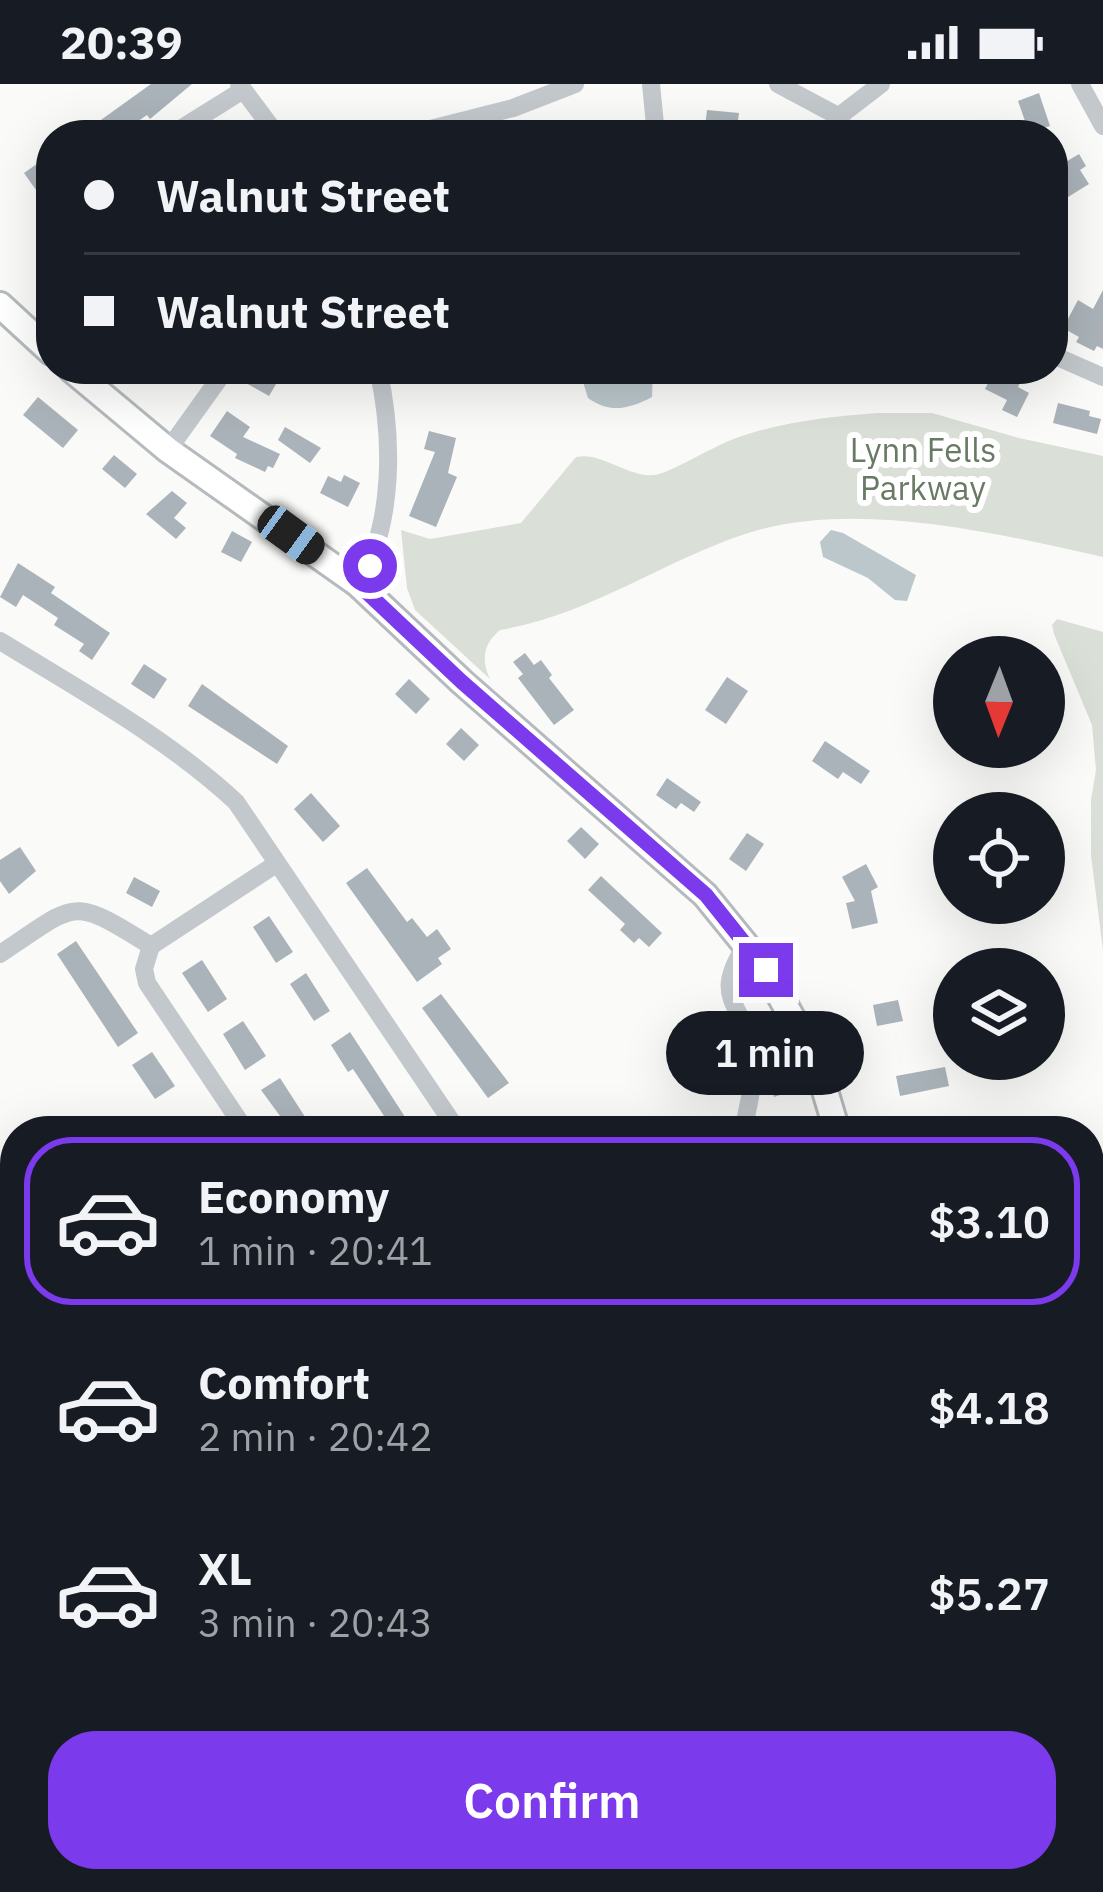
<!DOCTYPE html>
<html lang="en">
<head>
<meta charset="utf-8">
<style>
	body { margin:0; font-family:"IBM Plex Sans",sans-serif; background:#20242c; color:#f1f3f6; height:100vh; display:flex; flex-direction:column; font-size:45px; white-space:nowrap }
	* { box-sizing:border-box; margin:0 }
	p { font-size:39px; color:#9ea1a6 }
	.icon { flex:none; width:66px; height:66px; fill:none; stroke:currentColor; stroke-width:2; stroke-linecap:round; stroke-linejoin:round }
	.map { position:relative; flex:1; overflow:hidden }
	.panel { position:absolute; left:0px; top:1032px; width:1104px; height:777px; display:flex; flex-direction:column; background:#171b24; border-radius:48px 48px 0 0; box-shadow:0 12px 48px #0002 }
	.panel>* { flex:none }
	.guide { position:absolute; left:36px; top:36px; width:1032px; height:264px; border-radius:48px; box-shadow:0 12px 48px #0002; display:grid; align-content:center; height:264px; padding:0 48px; background:#171b24 }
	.needle { width:78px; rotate:181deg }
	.tools { position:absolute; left:933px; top:552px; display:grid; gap:24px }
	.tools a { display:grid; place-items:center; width:132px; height:132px; border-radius:50%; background:#171b24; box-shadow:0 12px 48px #0002; font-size:60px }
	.end { position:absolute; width:54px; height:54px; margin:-27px; border:15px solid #7c3aed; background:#fff; box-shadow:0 0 0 6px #fff }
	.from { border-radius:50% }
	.bubble { position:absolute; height:84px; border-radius:42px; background:#171b24; box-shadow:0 12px 48px #0002; font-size:39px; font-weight:600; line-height:84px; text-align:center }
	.car { position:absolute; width:36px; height:72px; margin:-36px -18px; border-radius:15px; box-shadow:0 0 9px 3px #0007; background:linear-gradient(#222 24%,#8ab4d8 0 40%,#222 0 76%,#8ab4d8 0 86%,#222 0) }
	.guide b { display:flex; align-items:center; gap:42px; height:114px; font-size:45px }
	.guide b+b { border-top:3px solid #363941 }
	.guide i { width:30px; height:30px; background:#f1f3f6 }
	ul { padding:21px 0 0; list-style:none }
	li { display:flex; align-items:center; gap:36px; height:168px; margin:0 24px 18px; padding:0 24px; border:6px solid transparent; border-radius:48px }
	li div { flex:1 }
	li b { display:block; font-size:45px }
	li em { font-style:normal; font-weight:600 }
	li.active { border-color:#7c3aed }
	li>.icon { width:108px; height:108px; stroke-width:1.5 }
	.cta { display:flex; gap:24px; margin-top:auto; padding:24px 48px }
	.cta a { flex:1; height:138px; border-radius:48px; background:#7c3aed; color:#fff; font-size:48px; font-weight:600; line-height:138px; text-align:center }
	.status { display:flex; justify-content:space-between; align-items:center; height:84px; padding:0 60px; background:#171b24; direction:ltr }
	.status svg { height:33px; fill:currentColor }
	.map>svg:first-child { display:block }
	.built { fill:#e8e9e9 }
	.green { fill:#dadfd7 }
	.water { fill:#bbc7cb }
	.building { fill:#aab3b9 }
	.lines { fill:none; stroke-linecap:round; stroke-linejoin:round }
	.major-casing { stroke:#b5babe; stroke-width:30 }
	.minor { stroke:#c3c8cc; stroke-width:18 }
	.major { stroke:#fff; stroke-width:24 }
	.route { stroke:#7c3aed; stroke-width:15 }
	.labels { text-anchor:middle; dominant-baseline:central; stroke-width:12; stroke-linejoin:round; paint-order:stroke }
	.park-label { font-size:33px; fill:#687a64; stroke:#fff }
</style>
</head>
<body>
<div class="status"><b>20:39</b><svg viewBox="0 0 49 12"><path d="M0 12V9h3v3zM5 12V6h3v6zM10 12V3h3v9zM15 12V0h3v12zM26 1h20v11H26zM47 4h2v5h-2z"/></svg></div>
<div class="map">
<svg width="1103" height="1808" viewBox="0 0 1103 1808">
	<rect width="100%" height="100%" fill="#fafaf8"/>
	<path class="built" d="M1097 1262 1103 1265V1492L1089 1479V1279Z"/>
	<g class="green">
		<path d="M877 329H932L1019 354 1103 372V473C996 449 855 415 748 449 662 477 590 531 500 546 483 560 481 576 490 595L415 526 407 504 401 446 430 455 521 439 576 373C601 367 628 394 655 391 669 389 713 363 731 356 777 338 829 333 877 329Z"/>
		<path d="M1057 535 1103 548V866L1091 771V716L1096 686 1092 641 1054 550 1052 541Z"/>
		<path d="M380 1794H465L458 1808H382Z"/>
	</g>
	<g class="water">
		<path d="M579 285H653L652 313C629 325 610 330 588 314Z"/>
		<path d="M831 446 843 449 916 491 907 517 895 516 868 494 823 473 820 458Z"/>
	</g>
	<g class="building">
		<path d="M151 0H192L150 35 147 31 118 51H80Z"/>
		<path d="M1039 9 1050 42 1021 51 1017 40 1025 37 1018 17Z"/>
		<path d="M707 26 739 29 736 51H704Z"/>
		<path d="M51 70V95L36 106 24 89Z"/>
		<path d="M1079 70 1086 82 1080 86 1089 100 1060 118 1053 107V100L1061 95 1054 85Z"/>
		<path d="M1103 206V265L1097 262 1094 267 1076 258 1079 253 1063 244 1078 216 1093 225Z"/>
		<path d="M254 285H285L269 312 246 299Z"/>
		<path d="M995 285 1021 296 1018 303 1029 309 1017 333 1002 326 1007 316 985 305Z"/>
		<path d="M38 313 78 346 63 364 23 331Z"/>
		<path d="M1058 319 1090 327 1089 332 1101 335 1097 350 1053 339Z"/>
		<path d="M227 327 250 343 243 353 280 370 273 384 268 382 265 388 235 374 237 370 210 352Z"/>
		<path d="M285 343 321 364 310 379 278 356Z"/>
		<path d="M429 347 456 354 448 389 457 393 436 443 409 432 435 368 424 365Z"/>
		<path d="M114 371 137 390 125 404 102 385Z"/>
		<path d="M344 391 360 399 348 423 320 409 328 392 341 398Z"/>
		<path d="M172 407 187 419 174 434 186 444 176 455 146 430Z"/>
		<path d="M232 447 252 458 241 478 221 468Z"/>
		<path d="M18 479 55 503 51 509 110 549 92 576 79 567 84 560 54 541 58 534 23 511 16 523 0 513Z"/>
		<path d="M525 569 534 581 541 576 552 591 549 594 574 626 554 641 518 594 523 590 513 578Z"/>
		<path d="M144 580 167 595 154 615 131 600Z"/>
		<path d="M727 593 748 607 726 640 705 626Z"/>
		<path d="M409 595 430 615 416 630 395 610Z"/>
		<path d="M202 600 288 662 277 680 188 622Z"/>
		<path d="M461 644 479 661 464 677 446 660Z"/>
		<path d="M825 657 870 687 861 700 843 688 838 695 812 677Z"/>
		<path d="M667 694 701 718 694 728 681 719 676 725 656 711Z"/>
		<path d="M311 709 340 742 323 758 294 725Z"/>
		<path d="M581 743 599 760 585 775 567 757Z"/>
		<path d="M747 749 764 760 746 787 729 775Z"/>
		<path d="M20 763 36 787 9 810 0 797V776Z"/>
		<path d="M866 780 878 803 871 807 878 839 852 845 846 819 855 817 842 793Z"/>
		<path d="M367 784 407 838 412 834 427 853 437 845 451 865 438 874 442 880 417 898 346 799Z"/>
		<path d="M601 792 662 849 649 863 639 854 634 859 620 846 625 840 588 806Z"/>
		<path d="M134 793 160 807 152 823 126 809Z"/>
		<path d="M269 832 293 868 276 879 253 843Z"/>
		<path d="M76 857 138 949 118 963 57 870Z"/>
		<path d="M202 876 227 915 208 928 182 889Z"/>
		<path d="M306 889 330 927 314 937 290 900Z"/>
		<path d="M441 910 509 999 488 1014 422 924Z"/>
		<path d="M898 916 903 937 877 942 873 921Z"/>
		<path d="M243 937 266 972 245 986 223 950Z"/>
		<path d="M350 948 376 988 414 1047H394L353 985 348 988 331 961Z"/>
		<path d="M152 968 175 1002 155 1015 132 981Z"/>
		<path d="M783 971 790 992 785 994 789 1008 774 1013 766 977Z"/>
		<path d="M945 983 949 1002 900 1012 896 992Z"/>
		<path d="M280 994 307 1036 291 1047 261 1006Z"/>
		<path d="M15 1239V1272L0 1275V1242Z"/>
	</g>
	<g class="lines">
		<defs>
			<g id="major">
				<path d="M0 221 51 268"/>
				<path d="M71 285 168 366 358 500 462 598 705 811 766 886 817 980 837 1047"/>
				<path d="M1089 1519 1103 1554"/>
			</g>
		</defs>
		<use href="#major" class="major-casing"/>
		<g class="minor">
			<path d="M239 0 277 51"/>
			<path d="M651 0 656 51"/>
			<path d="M778 0 836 31 850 51"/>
			<path d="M1080 0 1103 42"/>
			<path d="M838 33 881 0"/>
			<path d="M171 51 243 6"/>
			<path d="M407 51 513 24 575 0"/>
			<path d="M1053 271 1103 293"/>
			<path d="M168 366 226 285"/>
			<path d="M358 500C395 441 393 351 378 285"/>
			<path d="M0 557C80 606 167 654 236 718L458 1047"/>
			<path d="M151 862 144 885 147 899 246 1047"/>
			<path d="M151 862 276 780"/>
			<path d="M0 870C79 818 69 811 151 862"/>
			<path d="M743 1047C748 1022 756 994 752 969 743 916 710 916 746 861"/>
			<path d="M0 1102 15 1127"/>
			<path d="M0 1143 15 1141"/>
			<path d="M0 1310 15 1304"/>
			<path d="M1089 1495 1103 1476"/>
			<path d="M0 1578 15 1575"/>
			<path d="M1089 1615 1103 1611"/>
			<path d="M1089 1736 1103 1723"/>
			<path d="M283 1794 284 1808"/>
			<path d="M780 1794 790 1808"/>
			<path d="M739 1808 764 1794"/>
			<path d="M1026 1808 1038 1794"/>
		</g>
		<use href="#major" class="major"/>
	</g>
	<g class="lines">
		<path class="route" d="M370 482 358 500 462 598 706 811 766 886"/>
	</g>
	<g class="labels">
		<g class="park-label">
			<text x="923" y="365">Lynn Fells<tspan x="923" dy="38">Parkway</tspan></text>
		</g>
	</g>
</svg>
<div class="tools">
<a><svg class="needle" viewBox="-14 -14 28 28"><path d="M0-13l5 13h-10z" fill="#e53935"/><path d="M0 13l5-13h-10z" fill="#9ea1a6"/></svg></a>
<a><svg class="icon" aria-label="locate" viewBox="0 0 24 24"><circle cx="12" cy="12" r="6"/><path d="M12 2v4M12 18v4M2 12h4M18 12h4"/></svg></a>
<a><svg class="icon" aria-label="layers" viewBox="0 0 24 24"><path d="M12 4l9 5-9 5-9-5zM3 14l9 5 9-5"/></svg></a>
</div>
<i class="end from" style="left:370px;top:482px"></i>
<i class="end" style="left:766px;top:886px"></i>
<div class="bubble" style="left:666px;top:927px;width:198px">1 min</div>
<i class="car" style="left:291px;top:451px;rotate:126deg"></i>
<div class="guide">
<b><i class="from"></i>Walnut Street</b>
<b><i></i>Walnut Street</b>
</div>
<section class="panel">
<ul>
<li class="active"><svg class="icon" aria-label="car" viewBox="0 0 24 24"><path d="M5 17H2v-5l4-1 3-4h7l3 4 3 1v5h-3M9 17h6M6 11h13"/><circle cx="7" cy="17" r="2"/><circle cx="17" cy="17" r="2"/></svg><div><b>Economy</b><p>1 min · 20:41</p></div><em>$3.10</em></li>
<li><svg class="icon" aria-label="car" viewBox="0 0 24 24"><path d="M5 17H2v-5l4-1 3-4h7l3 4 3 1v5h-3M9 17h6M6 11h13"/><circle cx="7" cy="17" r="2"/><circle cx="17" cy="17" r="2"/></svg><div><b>Comfort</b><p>2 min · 20:42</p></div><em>$4.18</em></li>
<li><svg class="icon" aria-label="car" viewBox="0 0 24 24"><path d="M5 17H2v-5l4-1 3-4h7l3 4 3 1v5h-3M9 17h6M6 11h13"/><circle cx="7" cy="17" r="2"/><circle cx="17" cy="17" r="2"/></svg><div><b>XL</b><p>3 min · 20:43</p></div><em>$5.27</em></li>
</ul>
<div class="cta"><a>Confirm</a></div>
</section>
</div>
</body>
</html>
